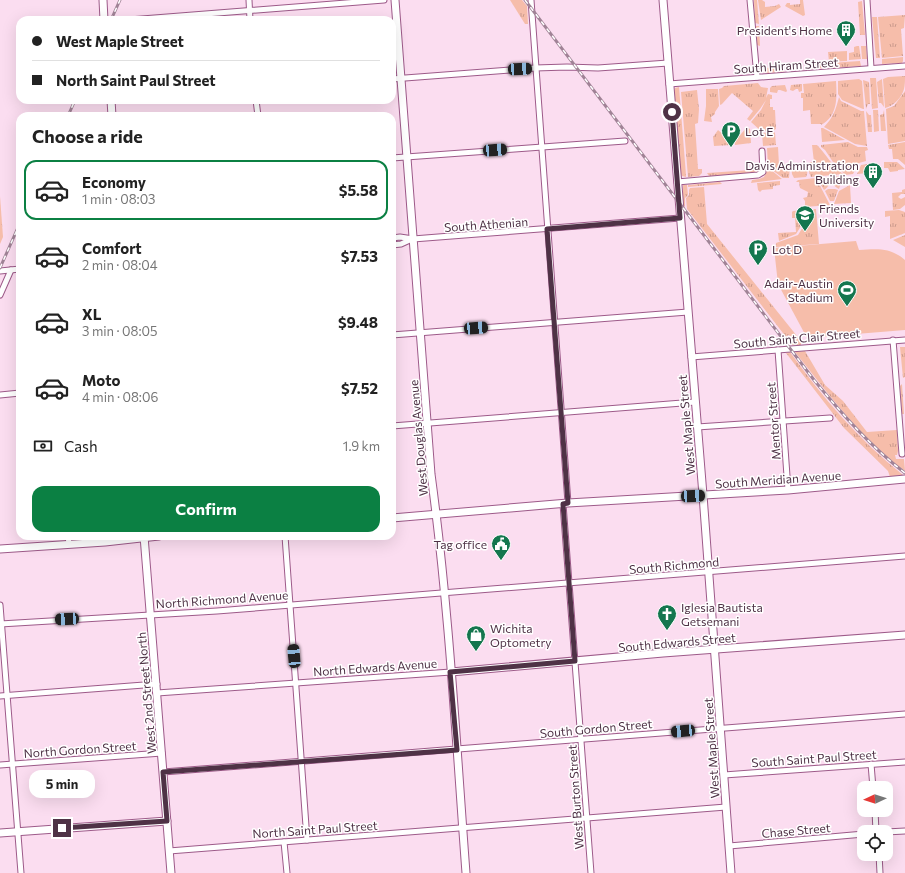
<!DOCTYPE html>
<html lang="en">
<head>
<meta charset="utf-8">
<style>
	body { margin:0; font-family:Commissioner,sans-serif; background:#f6f6f6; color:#222; height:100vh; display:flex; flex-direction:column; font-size:15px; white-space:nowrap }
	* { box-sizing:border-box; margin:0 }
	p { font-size:13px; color:#767676 }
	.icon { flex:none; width:22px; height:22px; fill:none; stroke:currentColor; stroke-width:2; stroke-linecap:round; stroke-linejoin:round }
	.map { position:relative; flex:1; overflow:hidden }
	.sheet { position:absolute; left:16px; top:112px; width:380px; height:428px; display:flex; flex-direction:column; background:#fff; border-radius:12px; box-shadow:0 4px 16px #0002 }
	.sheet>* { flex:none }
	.guide { position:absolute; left:16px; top:16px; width:380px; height:88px; border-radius:12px; box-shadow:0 4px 16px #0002; display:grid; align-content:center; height:88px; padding:0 16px; background:#fff }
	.needle { width:26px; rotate:266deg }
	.controls { position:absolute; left:857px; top:781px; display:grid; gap:8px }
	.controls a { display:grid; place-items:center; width:36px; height:36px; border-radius:8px; background:#fff; box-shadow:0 4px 16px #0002; font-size:20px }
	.end { position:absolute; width:18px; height:18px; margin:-9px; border:5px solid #4f3246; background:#fff; box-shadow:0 0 0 2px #fff }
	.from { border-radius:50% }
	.bubble { position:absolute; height:28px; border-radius:12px; background:#fff; box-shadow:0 4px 16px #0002; font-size:13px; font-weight:700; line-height:28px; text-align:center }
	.car { position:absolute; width:12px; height:24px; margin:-12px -6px; border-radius:5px; box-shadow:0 0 3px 1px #0007; background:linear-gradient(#222 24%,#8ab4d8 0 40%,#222 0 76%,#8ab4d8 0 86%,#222 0) }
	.guide b { display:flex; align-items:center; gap:14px; height:38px; font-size:15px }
	.guide b+b { border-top:1px solid #e0e0e0 }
	.guide i { width:10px; height:10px; background:#222 }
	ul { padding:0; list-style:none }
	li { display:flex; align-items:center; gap:12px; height:60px; margin:0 8px 6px; padding:0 8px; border:2px solid transparent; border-radius:12px }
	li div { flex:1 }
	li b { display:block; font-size:15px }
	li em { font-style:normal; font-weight:700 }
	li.on { border-color:#0b8043 }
	li>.icon { width:36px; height:36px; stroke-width:1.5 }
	h2 { padding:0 16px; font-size:18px; line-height:48px }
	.pay { display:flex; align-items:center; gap:10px; height:44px; padding:0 16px; font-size:15px }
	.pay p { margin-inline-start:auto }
	.button { display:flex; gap:8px; margin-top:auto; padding:8px 16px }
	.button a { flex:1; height:46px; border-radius:12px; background:#0b8043; color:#fff; font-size:16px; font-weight:700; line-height:46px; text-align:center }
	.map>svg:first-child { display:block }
	.grass { fill:url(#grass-tufts) }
	.garden { fill:#f6bdaa }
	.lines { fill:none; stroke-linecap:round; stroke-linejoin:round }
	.street-casing { stroke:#9d5a89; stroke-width:7 }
	.secondary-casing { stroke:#9d5a89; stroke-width:9 }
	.street { stroke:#fff; stroke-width:5 }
	.secondary { stroke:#fff; stroke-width:7 }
	.rail-casing { stroke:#a08396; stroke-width:3 }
	.rail { stroke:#fff; stroke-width:1.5; stroke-dasharray:4.5; stroke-linecap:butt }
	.route { stroke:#4f3246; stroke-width:5 }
	.labels { text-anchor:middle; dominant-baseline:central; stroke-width:3; stroke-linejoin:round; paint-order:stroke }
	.poi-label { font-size:12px; fill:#4f3246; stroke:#fff; text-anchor:start }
	.street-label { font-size:12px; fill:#4f3246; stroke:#fff }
</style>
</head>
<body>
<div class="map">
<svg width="905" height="873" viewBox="0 0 905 873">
	<defs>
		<pattern id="grass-tufts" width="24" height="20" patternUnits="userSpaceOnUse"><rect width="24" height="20" fill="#f6bdaa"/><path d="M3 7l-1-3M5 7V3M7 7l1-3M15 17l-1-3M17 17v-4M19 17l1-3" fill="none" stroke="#ca9a8c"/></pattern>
	</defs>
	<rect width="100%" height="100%" fill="#fbddf0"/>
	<g class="grass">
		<path d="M510 0H522L527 6 528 24H525Z"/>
		<path d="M754 0H757L759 24 755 23Z"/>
		<path d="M758 0H762L765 2V7L775 6 779 4 781 7 761 20Z"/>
		<path d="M800 0H803L805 15 803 16 785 6 787 3H790V5L800 4Z"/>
		<path d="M862 1 865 35H860L858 2Z"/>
		<path d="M905 15 904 28 901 29 903 56 882 58 878 17Z"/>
		<path d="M872 17H877L880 58H876Z"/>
		<path d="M755 26H759L760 46 757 45Z"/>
		<path d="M857 46H859L861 59 849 60V53L854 52V47Z"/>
		<path d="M861 46H866L867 59H862Z"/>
		<path d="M847 51V61L829 62 828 52Z"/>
		<path d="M903 57V61L902 63 882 64V59Z"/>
		<path d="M860 61 861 66 831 68 829 66 830 63Z"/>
		<path d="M825 63 824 68 811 69 810 64Z"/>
		<path d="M784 67V72L764 73 763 68Z"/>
		<path d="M905 76C905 80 905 85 904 89 902 97 894 106 885 108L883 79 888 77Z"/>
		<path d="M870 78H876L878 108 872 109Z"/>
		<path d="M859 79 862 81 864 109H863L842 100 838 94V81Z"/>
		<path d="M882 79 884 107 881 103H879L877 82Z"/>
		<path d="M863 80 869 82 870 104H868L866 109Z"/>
		<path d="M836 81C837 98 838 116 821 125V124H811L810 110 803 111V98H801V93H804L803 84Z"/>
		<path d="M758 83 761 87 768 88 766 98 768 94 772 95V99H770V107H773V110H775L776 129 774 130 761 131 751 122 761 110 766 100 760 109 750 121 747 119 753 111 732 93 722 104 720 105 719 89 722 88 724 86Z"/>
		<path d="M802 84V91L799 92 798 89H796L793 91 790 90 791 85Z"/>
		<path d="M785 85 787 91 786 92 780 90H778L777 93 770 92V88L772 86Z"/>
		<path d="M679 87 686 175V177L682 176 681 174 674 91 675 88Z"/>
		<path d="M706 89H718L719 106 715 112V114L711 117 712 122 704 121 706 106Z"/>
		<path d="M697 90 699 109 698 123 695 124 698 169H702V173L699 176 688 177 681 92Z"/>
		<path d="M905 91V141L888 144 886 109 894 106Z"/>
		<path d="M839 97 841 101 861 111H864L867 146 855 144 824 127C833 118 836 109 839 97Z"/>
		<path d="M873 110H878L879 131 874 132Z"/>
		<path d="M884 110 886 131H881L880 115 883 114Z"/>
		<path d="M866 111 869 115H871L872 132H868Z"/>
		<path d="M747 127 750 129 751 143 735 145V141Z"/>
		<path d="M821 128H823L845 140 822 142Z"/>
		<path d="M718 130 731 141V145L714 146 713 137Z"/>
		<path d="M774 132 775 133 776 145 763 146 762 133Z"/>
		<path d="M848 142 858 147H867L868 150 865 151 866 161 859 163 853 174 845 175 833 162 825 150 821 147V145Z"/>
		<path d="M905 142V165L898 159H893L892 149H889L888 145Z"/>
		<path d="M812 145H817C826 154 832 166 843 174L811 177C809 173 807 166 810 162H814Z"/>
		<path d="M778 147 779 165 788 164 790 166 789 178H783L768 167 767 148Z"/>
		<path d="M884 162H897L905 169 898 170V171L890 172 888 168H884Z"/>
		<path d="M803 163H806C808 167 808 173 806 177L794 178 792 174 791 164H793L794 169 798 171 803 166Z"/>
		<path d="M873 163V170H871L869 173 857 174 861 165Z"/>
		<path d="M755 165 760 166V172L709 176 707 173 751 170V167H755Z"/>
		<path d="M770 169 782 179 751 183 752 180 759 179 764 177 767 170Z"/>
		<path d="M843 176 839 189C834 187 832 182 831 177Z"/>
		<path d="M830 177C830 182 829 187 824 190L817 178Z"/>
		<path d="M816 178 830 205 805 207V201L803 198 807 197 808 192 800 188 799 182H796L798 180Z"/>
		<path d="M780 181V185L773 186V189L762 190 760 192 758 190 757 183Z"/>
		<path d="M720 182 722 184 688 187V185Z"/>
		<path d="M683 185H687L688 195 685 198V207L683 204Z"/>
		<path d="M850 185 851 203 834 204 839 191Z"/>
		<path d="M704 187 707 224 801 341V345H792L789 341 792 340 791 336 788 335 786 337 687 209 686 198 689 195V190L690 188Z"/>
		<path d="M828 189H835L838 190 834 201H830L825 191Z"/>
		<path d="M905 189V194H901L898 197 901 199 905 197V205L900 209 893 210 892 193 902 192V190Z"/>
		<path d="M0 196 3 237 0 244Z"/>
		<path d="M812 209 796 234 779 241 778 233 796 232 795 218H792V212L793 211Z"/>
		<path d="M814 209H816L819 244 776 247V243L798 235Z"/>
		<path d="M899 210 905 212V233L890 239V216L885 217V211Z"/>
		<path d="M905 235V247L893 240Z"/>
		<path d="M900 347H905V377L903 378Z"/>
		<path d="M805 351 825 385 843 401 867 432 897 430 898 451 897 455H895L896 459H904L905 471C861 438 829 395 795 352Z"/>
		<path d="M790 352C823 398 859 440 903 475L890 477 888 471 844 428 786 353Z"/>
		<path d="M902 384 904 414H902L900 386Z"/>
	</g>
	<path class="garden" d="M856 241 859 250C877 249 890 247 905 260V330L807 338 778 284 774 248Z"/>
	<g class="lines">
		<defs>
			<g id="street">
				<path d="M249 0 250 20"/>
				<path d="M531 0 568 503"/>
				<path d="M750 0 757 77"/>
				<path d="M867 0 871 68"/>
				<path d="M129 20 384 0"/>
				<path d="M392 79 535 68 567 67 598 68 668 63"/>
				<path d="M669 84 905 66"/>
				<path d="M256 100 258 116"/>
				<path d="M392 158 625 141"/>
				<path d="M677 182 758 175 763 172 762 151"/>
				<path d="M392 238 400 237 413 239 680 218"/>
				<path d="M392 245 401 244 412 239"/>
				<path d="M0 271 20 269"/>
				<path d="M0 295 11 270"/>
				<path d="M392 335 688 312"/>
				<path d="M893 340 902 454"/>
				<path d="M778 350 788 490"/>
				<path d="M691 357 905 340"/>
				<path d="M0 395 20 393"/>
				<path d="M392 426 695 402"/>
				<path d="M697 427 830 418"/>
				<path d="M563 504 591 873"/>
				<path d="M68 536 69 544"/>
				<path d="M285 536 307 840"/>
				<path d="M0 605 21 873"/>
				<path d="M0 624 217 611 905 556"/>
				<path d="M157 693 451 672"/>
				<path d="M0 696 157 684"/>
				<path d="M871 764 873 788"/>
				<path d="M0 765 162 753"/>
				<path d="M163 772 905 714"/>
				<path d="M724 775 905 762"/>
				<path d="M875 810 876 832"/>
				<path d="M886 832 905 831"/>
				<path d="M284 842 287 873"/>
				<path d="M729 846 864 834"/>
				<path d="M169 851 726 807"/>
				<path d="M879 854 880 873"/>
			</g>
			<g id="secondary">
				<path d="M103 0 104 20"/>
				<path d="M395 0 431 474C449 607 456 740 466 873"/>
				<path d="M663 0 703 495 731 873"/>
				<path d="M111 100 112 116"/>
				<path d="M392 518 568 503 788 490 905 479"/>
				<path d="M144 536 171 873"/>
				<path d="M0 549 105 542 159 536"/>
				<path d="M451 672 663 653 905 635"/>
				<path d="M0 833 167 821"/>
			</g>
		</defs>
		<use href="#street" class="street-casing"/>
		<use href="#secondary" class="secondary-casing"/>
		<use href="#street" class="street"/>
		<use href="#secondary" class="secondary"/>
		<defs>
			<g id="rail">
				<path d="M525 0 814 380C842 414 870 446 905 473"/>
				<path d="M111 20 120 0"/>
				<path d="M68 116 75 100"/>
				<path d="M0 268 20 223"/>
			</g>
		</defs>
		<use href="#rail" class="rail-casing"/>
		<use href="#rail" class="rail"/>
	</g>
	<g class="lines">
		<path class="route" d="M62 828 167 821 163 772 457 750 450 672 575 661 563 504 568 503 547 229 680 218 672 112"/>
	</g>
	<defs>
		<symbol id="building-pin" viewBox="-11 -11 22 30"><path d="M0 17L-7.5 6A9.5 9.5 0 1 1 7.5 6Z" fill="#14764e" stroke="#fff"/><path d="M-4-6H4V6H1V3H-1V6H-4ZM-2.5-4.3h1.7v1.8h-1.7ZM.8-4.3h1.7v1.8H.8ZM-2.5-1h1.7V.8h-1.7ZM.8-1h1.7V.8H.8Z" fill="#fff"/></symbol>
		<symbol id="parking-pin" viewBox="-11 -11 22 30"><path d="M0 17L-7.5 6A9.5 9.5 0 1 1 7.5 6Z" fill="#14764e" stroke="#fff"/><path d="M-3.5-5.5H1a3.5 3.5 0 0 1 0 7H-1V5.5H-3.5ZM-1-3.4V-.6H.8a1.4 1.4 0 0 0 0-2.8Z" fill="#fff"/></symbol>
		<symbol id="university-pin" viewBox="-11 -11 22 30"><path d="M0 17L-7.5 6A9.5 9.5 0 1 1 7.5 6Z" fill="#14764e" stroke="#fff"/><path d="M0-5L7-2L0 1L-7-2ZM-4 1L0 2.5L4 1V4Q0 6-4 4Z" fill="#fff"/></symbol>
		<symbol id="stadium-pin" viewBox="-11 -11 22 30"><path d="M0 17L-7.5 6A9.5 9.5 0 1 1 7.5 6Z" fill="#14764e" stroke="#fff"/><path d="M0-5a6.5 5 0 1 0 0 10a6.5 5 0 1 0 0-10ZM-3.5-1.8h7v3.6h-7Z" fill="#fff"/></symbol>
		<symbol id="civic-pin" viewBox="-11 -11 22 30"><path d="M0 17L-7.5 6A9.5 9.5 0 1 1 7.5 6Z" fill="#14764e" stroke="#fff"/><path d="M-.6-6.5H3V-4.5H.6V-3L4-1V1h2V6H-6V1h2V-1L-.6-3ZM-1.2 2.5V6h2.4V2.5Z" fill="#fff"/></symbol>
		<symbol id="church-pin" viewBox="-11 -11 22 30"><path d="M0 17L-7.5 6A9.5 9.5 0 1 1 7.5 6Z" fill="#14764e" stroke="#fff"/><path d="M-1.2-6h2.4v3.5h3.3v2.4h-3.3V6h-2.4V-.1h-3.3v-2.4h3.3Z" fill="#fff"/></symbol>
		<symbol id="shop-pin" viewBox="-11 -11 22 30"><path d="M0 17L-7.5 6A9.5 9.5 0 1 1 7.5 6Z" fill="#14764e" stroke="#fff"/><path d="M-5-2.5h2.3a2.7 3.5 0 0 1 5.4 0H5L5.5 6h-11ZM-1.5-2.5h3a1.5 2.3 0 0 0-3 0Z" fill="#fff"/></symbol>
	</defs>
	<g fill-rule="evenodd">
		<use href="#building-pin" x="835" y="19" width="22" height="30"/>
		<use href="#parking-pin" x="720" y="120" width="22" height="30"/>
		<use href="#building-pin" x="862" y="161" width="22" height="30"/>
		<use href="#university-pin" x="794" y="204" width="22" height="30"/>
		<use href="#parking-pin" x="747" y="238" width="22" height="30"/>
		<use href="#stadium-pin" x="836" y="279" width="22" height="30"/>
		<use href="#civic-pin" x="490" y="533" width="22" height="30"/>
		<use href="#church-pin" x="656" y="603" width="22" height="30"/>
		<use href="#shop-pin" x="465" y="624" width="22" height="30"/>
	</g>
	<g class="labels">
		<g class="poi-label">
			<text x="832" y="30" text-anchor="end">President's Home</text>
			<text x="745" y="131">Lot E</text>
			<text x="859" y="165" text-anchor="end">Davis Administration<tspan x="859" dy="14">Building</tspan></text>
			<text x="819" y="208">Friends<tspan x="819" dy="14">University</tspan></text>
			<text x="772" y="249">Lot D</text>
			<text x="833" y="283" text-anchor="end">Adair-Austin<tspan x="833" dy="14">Stadium</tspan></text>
			<text x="487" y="544" text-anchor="end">Tag office</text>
			<text x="681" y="607">Iglesia Bautista<tspan x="681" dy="14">Getsemani</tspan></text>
			<text x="490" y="628">Wichita<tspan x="490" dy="14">Optometry</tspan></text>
		</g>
		<g class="street-label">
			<text transform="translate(786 65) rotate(-4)">South Hiram Street</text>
			<text transform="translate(486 224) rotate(-4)">South Athenian</text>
			<text transform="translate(797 338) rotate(-5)">South Saint Clair Street</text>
			<text transform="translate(773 421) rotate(-94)">Mentor Street</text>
			<text transform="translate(686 425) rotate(-95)">West Maple Street</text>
			<text transform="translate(418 438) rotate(-95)">West Douglas Avenue</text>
			<text transform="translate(778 479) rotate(-4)">South Meridian Avenue</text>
			<text transform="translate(674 565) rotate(-5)">South Richmond</text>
			<text transform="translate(222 599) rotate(-4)">North Richmond Avenue</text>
			<text transform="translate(677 642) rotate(-5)">South Edwards Street</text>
			<text transform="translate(375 667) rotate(-4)">North Edwards Avenue</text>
			<text transform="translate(146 693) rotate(-95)">West 2nd Street North</text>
			<text transform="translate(596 728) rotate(-5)">South Gordon Street</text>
			<text transform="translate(711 748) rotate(-94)">West Maple Street</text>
			<text transform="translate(80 749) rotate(-4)">North Gordon Street</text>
			<text transform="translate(814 758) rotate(-4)">South Saint Paul Street</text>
			<text transform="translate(575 797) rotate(-94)">West Burton Street</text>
			<text transform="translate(315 829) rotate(-4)">North Saint Paul Street</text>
			<text transform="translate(796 830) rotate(-5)">Chase Street</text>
		</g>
	</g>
</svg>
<div class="controls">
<a><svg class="needle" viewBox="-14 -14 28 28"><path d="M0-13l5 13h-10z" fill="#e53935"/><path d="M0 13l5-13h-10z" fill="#767676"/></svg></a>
<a><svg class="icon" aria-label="locate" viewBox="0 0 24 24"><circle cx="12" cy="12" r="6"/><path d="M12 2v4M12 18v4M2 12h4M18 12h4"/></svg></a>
</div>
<i class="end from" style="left:672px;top:112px"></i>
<i class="end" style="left:62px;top:828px"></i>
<div class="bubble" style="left:29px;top:770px;width:66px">5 min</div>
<i class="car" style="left:520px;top:69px;rotate:87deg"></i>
<i class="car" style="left:495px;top:150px;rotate:86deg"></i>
<i class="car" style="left:476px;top:328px;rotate:86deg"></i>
<i class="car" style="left:693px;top:496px;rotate:87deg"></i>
<i class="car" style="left:67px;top:619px;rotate:267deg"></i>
<i class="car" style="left:294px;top:656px;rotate:355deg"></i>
<i class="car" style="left:683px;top:731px;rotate:265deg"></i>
<div class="guide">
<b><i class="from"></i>West Maple Street</b>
<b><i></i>North Saint Paul Street</b>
</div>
<section class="sheet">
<h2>Choose a ride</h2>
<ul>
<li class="on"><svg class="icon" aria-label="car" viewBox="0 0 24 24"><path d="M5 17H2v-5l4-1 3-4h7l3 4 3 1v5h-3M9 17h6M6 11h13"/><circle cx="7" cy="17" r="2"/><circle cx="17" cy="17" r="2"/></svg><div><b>Economy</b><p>1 min · 08:03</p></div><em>$5.58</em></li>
<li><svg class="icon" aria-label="car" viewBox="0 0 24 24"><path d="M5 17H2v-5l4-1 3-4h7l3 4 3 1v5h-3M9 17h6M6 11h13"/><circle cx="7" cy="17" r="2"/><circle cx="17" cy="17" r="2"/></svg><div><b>Comfort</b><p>2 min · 08:04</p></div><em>$7.53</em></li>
<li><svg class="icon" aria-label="car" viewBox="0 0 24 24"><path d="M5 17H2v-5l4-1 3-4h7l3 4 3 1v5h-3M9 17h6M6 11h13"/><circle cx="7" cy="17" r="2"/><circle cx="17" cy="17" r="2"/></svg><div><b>XL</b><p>3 min · 08:05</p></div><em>$9.48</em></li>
<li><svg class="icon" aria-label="car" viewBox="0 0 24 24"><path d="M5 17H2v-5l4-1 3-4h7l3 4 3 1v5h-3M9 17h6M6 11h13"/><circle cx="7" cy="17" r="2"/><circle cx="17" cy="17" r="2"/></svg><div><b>Moto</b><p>4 min · 08:06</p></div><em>$7.52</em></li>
</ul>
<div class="pay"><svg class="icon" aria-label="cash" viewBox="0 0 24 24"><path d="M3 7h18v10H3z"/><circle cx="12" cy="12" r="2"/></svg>Cash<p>1.9 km</p></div>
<div class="button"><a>Confirm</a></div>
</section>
</div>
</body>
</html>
